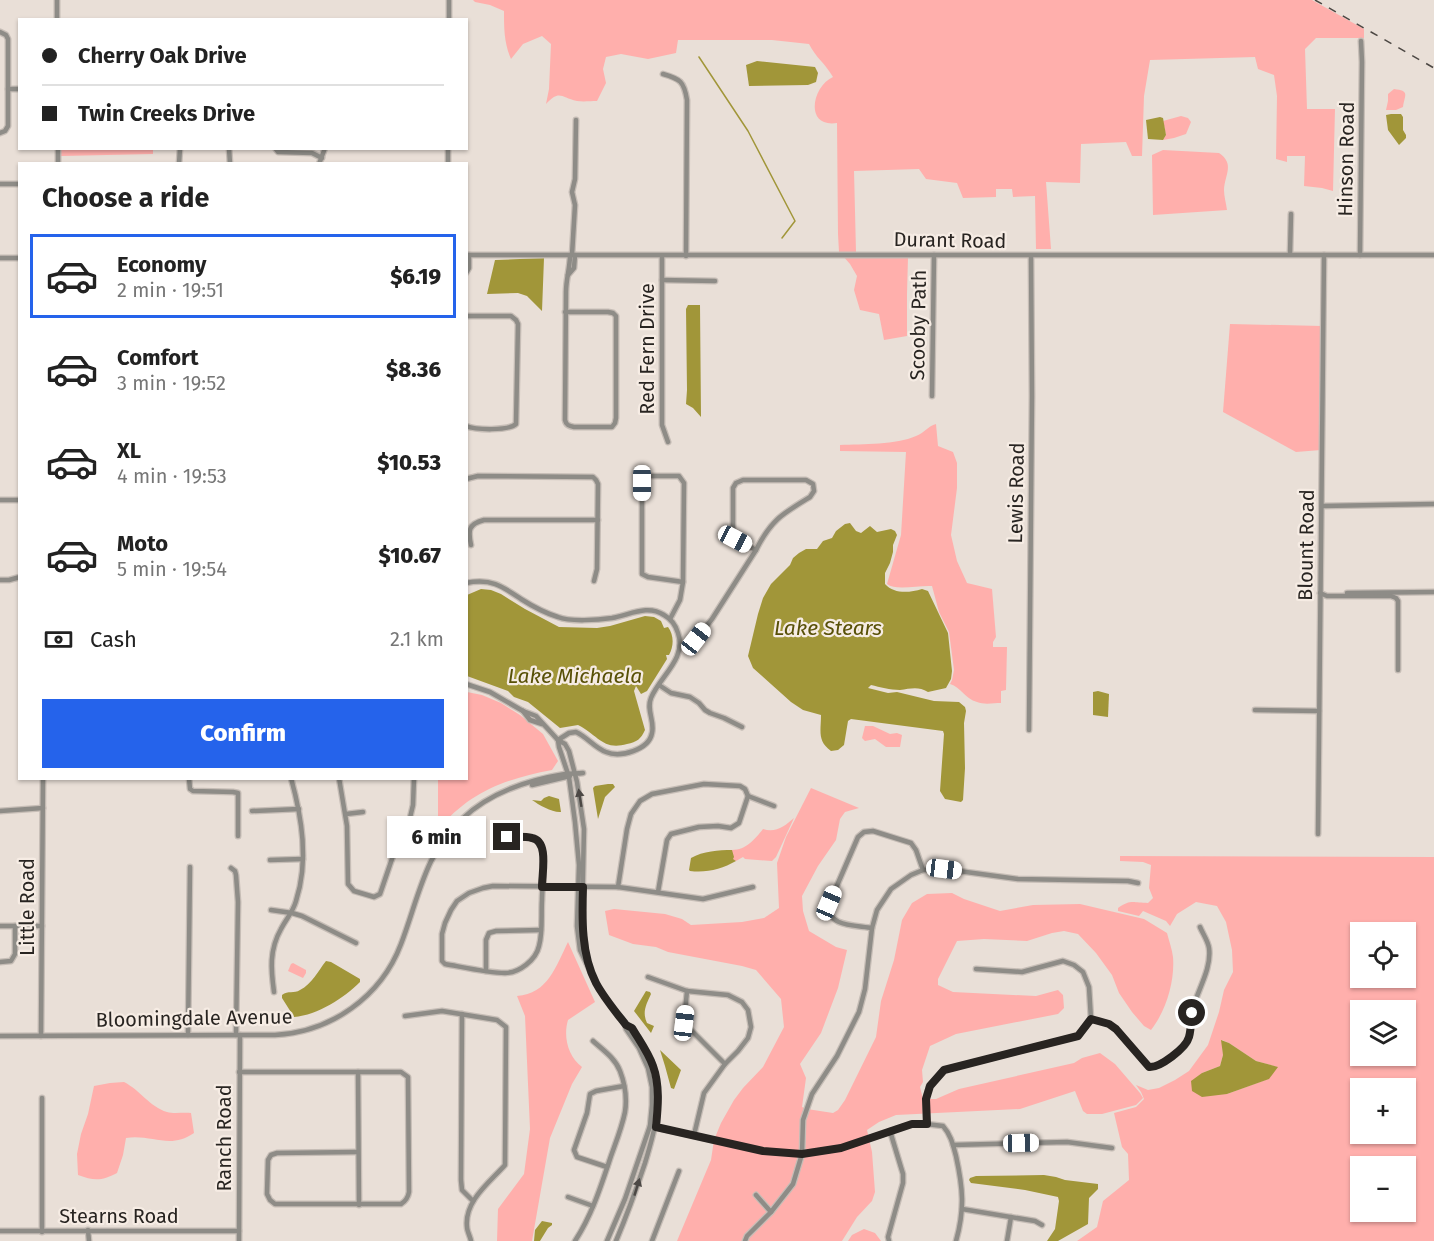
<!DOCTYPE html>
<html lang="en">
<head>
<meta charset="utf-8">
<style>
	body { margin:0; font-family:"Fira Sans",sans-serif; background:#f6f6f6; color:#222; height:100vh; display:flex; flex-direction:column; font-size:22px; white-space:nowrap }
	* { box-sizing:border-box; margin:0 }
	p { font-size:20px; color:#767676 }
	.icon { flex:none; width:33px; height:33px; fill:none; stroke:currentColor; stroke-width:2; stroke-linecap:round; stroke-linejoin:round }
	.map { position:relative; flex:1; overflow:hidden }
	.details { position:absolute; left:18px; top:162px; width:450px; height:618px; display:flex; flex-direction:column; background:#fff; border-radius:0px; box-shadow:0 2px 4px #0004 }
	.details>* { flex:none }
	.guide { position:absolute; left:18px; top:18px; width:450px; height:132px; border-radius:0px; box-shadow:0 2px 4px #0004; display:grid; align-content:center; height:132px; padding:0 24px; background:#fff }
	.buttons { position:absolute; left:1350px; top:922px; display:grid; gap:12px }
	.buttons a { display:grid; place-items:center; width:66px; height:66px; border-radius:0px; background:#fff; box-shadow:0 2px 4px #0004; font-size:30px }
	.end { position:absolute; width:27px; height:27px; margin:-14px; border:8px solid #282421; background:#fff; box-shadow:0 0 0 3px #fff }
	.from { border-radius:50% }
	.bubble { position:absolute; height:42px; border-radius:0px; background:#fff; box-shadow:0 2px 4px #0004; font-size:20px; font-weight:800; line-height:42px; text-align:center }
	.car { position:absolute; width:18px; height:36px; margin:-18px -9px; border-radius:8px; box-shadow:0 0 4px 2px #0007; background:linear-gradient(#fff 24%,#345 0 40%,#fff 0 76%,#345 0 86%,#fff 0) }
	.guide b { display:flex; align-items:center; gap:21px; height:57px; font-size:22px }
	.guide b+b { border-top:2px solid #e0e0e0 }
	.guide i { width:15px; height:15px; background:#222 }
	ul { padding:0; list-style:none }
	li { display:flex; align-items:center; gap:18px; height:84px; margin:0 12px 9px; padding:0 12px; border:3px solid transparent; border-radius:0px }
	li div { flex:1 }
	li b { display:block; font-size:22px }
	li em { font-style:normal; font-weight:800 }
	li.active { border-color:#2563eb }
	li>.icon { width:54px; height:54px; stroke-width:1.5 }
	h2 { padding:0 24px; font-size:27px; line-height:72px }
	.pay { display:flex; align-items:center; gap:15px; height:66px; padding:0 24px; font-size:22px }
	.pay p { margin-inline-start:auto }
	.cta { display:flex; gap:12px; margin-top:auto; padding:12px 24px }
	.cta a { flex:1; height:69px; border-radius:0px; background:#2563eb; color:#fff; font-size:24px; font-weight:800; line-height:69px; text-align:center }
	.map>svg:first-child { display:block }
	.green { fill:#ffafac; fill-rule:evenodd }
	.water { fill:#a19639 }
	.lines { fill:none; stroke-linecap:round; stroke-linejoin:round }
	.stream { stroke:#a19639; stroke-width:1.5 }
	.minor-casing { stroke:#c6bdb6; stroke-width:7 }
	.minor { stroke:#8e8c87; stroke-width:4.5 }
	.rail { stroke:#4c4743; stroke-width:1.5; stroke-dasharray:8 8; stroke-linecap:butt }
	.oneway { fill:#4c4845 }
	.route { stroke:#282421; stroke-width:8 }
	.labels { text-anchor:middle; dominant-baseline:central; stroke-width:4.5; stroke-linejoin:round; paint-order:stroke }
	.street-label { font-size:20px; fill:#282421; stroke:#f6ece4 }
	.water-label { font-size:21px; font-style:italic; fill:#585007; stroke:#f6ece4 }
</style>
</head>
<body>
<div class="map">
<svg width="1434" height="1241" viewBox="0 0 1434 1241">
	<rect width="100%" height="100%" fill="#e9dfd7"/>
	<g class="green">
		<path d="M473 0H1312L1364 29V38H1316L1305 49 1307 109H1335L1333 191 1322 188 1304 186 1305 156H1287V162L1276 159 1277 96 1274 75 1258 69 1255 57 1150 60 1144 96 1142 156H1132L1126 142 1081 144 1080 183 1046 182 1051 249H1036L1035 196 1013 197 1012 189H996V197L963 198 957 183 926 179 919 169 854 171 856 252H839L838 234 837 123C804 128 812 86 833 77 825 63 816 58 809 44L772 40H678L676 53 648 59 621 54 606 57 603 69 606 83 597 101C591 101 583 102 577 101 561 98 560 89 546 104L549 89 551 44 542 36 523 44 511 59C504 43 504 28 504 11L490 5 475 2Z"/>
		<path d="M1394 89C1410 91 1405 94 1403 107L1396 110H1386L1388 101V94Z"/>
		<path d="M1181 116 1188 118 1191 122 1186 134 1174 138 1163 140 1166 135 1163 121Z"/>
		<path d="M61 149H153V154L61 156Z"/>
		<path d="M1163 150 1219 153C1235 164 1225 174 1224 190 1224 196 1226 203 1227 210L1153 215 1152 155Z"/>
		<path d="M843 256 908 257 907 294V336L884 340 879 314 860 310 854 290 857 276 850 264Z"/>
		<path d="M1230 324 1322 326 1321 450 1296 452 1223 412Z"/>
		<path d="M936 424 938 446 953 452 957 463V488L951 535 957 561 967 583 992 589 996 637 993 642V647H1007L1006 690 1001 691V703C994 703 984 705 977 702 965 699 961 687 950 684L952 680 954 670 949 632 939 612 932 586C919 585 896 591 887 584L901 535 906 452 840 451V445C863 444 896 445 916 436 924 433 928 426 936 424Z"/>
		<path d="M467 692 482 695 501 703 520 715 543 734 558 761 552 770C505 779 469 792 438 830V779L466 778Z"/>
		<path d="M865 726H873L890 734 897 733 902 735 900 747H886L875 739 865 741 862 738Z"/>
		<path d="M811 788 859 808 845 812 840 819 836 840 818 866 802 896 803 911 809 931 836 947 847 950 838 988 821 1033 800 1064 806 1078 802 1107 807 1109 833 1113 838 1110 845 1100 876 1037 881 1001 894 960 902 920 912 903 927 894 952 893 964 899 1000 911 1033 905 1080 904 1144 919 1167 933C1169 941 1172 949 1173 957 1175 981 1166 1011 1151 1030L1144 1026 1132 1012 1119 993 1112 975 1096 953 1078 934 1064 931 1052 933 1027 941 984 939 957 941 938 979V985L953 992 1036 996 1058 990 1063 995 1064 1008 1058 1014 956 1034 930 1046 922 1070 923 1082 920 1087 923 1099H936L959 1089 1074 1063 1082 1058 1100 1053 1115 1064 1140 1093 1143 1098 1136 1105 1102 1114H1087L1083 1111 1075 1091 1020 1109 896 1115 879 1122 867 1130 872 1152 875 1192 872 1201 857 1217 842 1241H677L711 1160 714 1140 721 1123 734 1100 743 1088 763 1067 784 1027 781 999 756 970 742 966 668 952 656 947 633 944 609 935 605 911 614 909 665 914 682 919 691 925 742 922 764 918 779 908 777 863 786 837Z"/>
		<path d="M794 818 776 857 772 861 745 859 743 857 736 861 732 859V850C746 850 755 839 763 829 776 833 785 826 794 818Z"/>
		<path d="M1120 856 1434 857V1241H1077L1097 1227 1103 1201 1129 1180 1128 1154 1122 1147 1114 1113 1136 1107 1144 1099 1141 1092 1136 1085 1148 1090 1159 1088 1175 1080 1189 1071 1208 1045 1219 1012 1224 990 1233 972 1232 950 1226 922 1217 906 1196 902 1177 914 1170 926 1166 921 1143 911 1139 916 1118 911V908C1131 899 1133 903 1148 903L1153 898 1149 888 1151 865 1143 862 1120 861ZM1360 933H1406V978H1360ZM1360 1011H1406V1056H1360ZM1222 1040 1229 1043 1256 1061 1277 1067 1268 1079 1227 1094 1202 1073 1220 1066 1223 1055ZM1360 1089H1406V1134H1360ZM1360 1167H1406V1212H1360Z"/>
		<path d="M568 942 595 1002 568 1020C563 1037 568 1056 582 1067L572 1084 550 1138 532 1241H497L498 1209 524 1174 530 1129 525 1016 517 996C548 994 556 966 568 942Z"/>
		<path d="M293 963 306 970V973L303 978 288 971 291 964Z"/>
		<path d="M124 1082C140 1090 150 1107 167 1112 174 1114 184 1112 191 1113L194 1133C170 1150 152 1134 126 1138L123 1155 117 1173C102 1181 94 1181 78 1175L77 1154 81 1134 88 1114 94 1086 110 1083Z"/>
		<path d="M864 1229 875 1233 881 1241H848L852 1235Z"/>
	</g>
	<g class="water">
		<path d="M757 61 815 67 818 73 816 82 808 85 749 86 746 65Z"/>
		<path d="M1391 114H1401L1403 117V130L1406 135V138L1399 145 1388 130 1386 115Z"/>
		<path d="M1160 117 1163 118 1166 135 1163 140 1148 139 1146 120Z"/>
		<path d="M544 258 542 311 527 296 518 293 487 294 495 260Z"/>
		<path d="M688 305H700L701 417 693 408 686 404 687 390 686 309Z"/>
		<path d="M850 523 856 531 861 533 870 526 877 532 891 529 895 531 897 535 893 545V552L890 563 885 573V584C894 594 909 593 922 589L928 591 948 633 952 671 951 679 946 688 928 692C918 686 910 689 900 690 890 690 880 687 871 685L868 688 888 693 897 692 934 701 959 702 965 707 966 711 964 723 965 768 963 800 961 802 945 799 940 791 944 734 943 731 851 719 848 721 844 745 838 750 831 751C817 741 821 731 821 715L803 710 791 702 753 668 748 656 758 614 763 598 771 584 790 565 793 558 799 553 806 549H817L823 541 832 538 836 531 845 524Z"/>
		<path d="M481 589 491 590 501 594 525 609 559 627 597 628 610 626 645 616 654 617 661 621 664 628 668 627C674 635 674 646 669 655H666L667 659 647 691 641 694 636 686 634 691 645 730C641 739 637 742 627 744 603 751 598 735 578 725L560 728 528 702 514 697 508 691 467 676V595Z"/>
		<path d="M1098 691 1109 694 1108 717 1093 715V692Z"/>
		<path d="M608 784H613L615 787 605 797 598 819 593 788 595 786Z"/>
		<path d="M549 796 559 799 561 812C553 813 539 805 532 800L541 801 544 798Z"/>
		<path d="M732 850 734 857 733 859 736 861C722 869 707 873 690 871L689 870 691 858C703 851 719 850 732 850Z"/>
		<path d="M326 961 331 962 360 979V982C344 998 318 1015 294 1017L282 998V995C288 990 294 994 300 990 312 984 318 971 326 961Z"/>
		<path d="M646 991 650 992 651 994C646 1005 642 1012 647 1023L654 1026 651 1033 634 1011Z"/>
		<path d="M1221 1040 1229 1043 1256 1061 1278 1067 1269 1079 1227 1094 1202 1097 1192 1091 1191 1081 1202 1073 1220 1066 1223 1055Z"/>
		<path d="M660 1050 681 1070 674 1089 671 1088 665 1066Z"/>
		<path d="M1044 1175 1056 1177 1065 1180 1098 1184V1189L1089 1198 1088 1224 1058 1241H1047L1055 1229 1059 1201 1058 1197 1025 1190 971 1183 969 1180 970 1178 976 1176Z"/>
		<path d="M542 1221 552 1223V1225L548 1228 540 1241H534L535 1230Z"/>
	</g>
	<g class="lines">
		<path class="stream" d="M699 57 748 131 795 221 782 238"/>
		<defs>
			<g id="minor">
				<path d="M57 0V20"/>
				<path d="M449 20V0"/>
				<path d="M0 32 6 35 8 39V126L5 131 0 133"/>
				<path d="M663 74C680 79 684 81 687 100L686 256"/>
				<path d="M8 89H20"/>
				<path d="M58 148V164"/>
				<path d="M229 148 230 164"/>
				<path d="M275 148 278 152 312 153 322 158"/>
				<path d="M179 164 180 148"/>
				<path d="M319 164 325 148"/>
				<path d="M448 164V148"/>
				<path d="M0 184H20"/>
				<path d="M1290 254 1291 214"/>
				<path d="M466 255H1434"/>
				<path d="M572 255 575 205 572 192 575 179 576 120"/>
				<path d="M1360 255 1362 62 1361 41"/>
				<path d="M662 256V425L668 442"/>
				<path d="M0 258H20"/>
				<path d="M466 273 469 268V255"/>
				<path d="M568 275 574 268 575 255"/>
				<path d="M662 280 715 281"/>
				<path d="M565 312H608L613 313 616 316V418L615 423 612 427H574C569 426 566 425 565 420L566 292C566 279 570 268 570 255"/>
				<path d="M466 316H511L516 320 518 324 516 424C508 431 476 430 466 426"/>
				<path d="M932 396 934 255"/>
				<path d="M647 476H679L684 483 683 582 648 577 642 574V483L644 479Z"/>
				<path d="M466 479 478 476 593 477 596 480 598 484 597 569 594 581"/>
				<path d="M743 480H806L813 484 814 491 810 497C782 514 771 520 756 550L735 539 733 534V488L736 483Z"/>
				<path d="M0 500H20"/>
				<path d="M1322 506 1434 504"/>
				<path d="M471 545C468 531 468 524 484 520H598"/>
				<path d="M0 580H9L20 577"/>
				<path d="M466 583C491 578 502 586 521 599 532 606 545 613 558 617 570 622 598 620 612 618 630 615 647 604 664 615 671 619 676 626 678 633 687 659 660 676 651 698 646 710 655 721 652 733 649 750 620 758 606 752 595 748 587 737 576 732L569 733 558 740"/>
				<path d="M1320 593 1327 596H1391L1396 598 1398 601V670"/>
				<path d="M1347 593 1434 592"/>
				<path d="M670 619 680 600 683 582"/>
				<path d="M680 646H686L696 639 712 619 756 550"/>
				<path d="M466 684 490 692 523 711 536 716 558 740 565 744 569 751 577 782 584 829 582 918 587 962"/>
				<path d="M659 685 671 693 690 697 699 703 705 710 710 713 724 718 742 727"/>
				<path d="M1255 710 1319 711"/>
				<path d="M523 711 530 720 542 724"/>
				<path d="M1029 730 1032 396 1031 256"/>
				<path d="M558 740 559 747 569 777 575 822 579 865 577 926 580 950 599 989 626 1025V1029L639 1048 648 1068 652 1087V1105L650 1126 625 1199 607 1241"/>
				<path d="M189 778 190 789 193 791 233 792 238 793V836"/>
				<path d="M339 778 347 826 348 884 354 891 374 897 380 894 394 853 409 822 413 805 414 778"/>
				<path d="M532 785 570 776"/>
				<path d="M748 796 774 806"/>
				<path d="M0 811 43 808"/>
				<path d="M252 811 299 809"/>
				<path d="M346 814 363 812"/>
				<path d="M1318 834 1324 255"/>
				<path d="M507 837C517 837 536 834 541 845 546 854 542 888 542 900 541 915 543 932 539 946 536 960 519 973 505 973 488 973 462 967 445 964L442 961V934L445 923 451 910 457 901 469 893 483 888 493 886 618 887 703 899 753 887"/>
				<path d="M270 860 303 859"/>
				<path d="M231 868 235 871 236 875 238 902 236 1035"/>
				<path d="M618 887 627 829 631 814 640 801 652 794 704 784 740 786 745 789 748 796 739 823 731 828 718 826 699 827 671 834 667 840 658 892"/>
				<path d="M271 910 292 913 302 916 356 943"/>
				<path d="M0 926H42"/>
				<path d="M872 928C855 925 826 927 829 904L858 837 864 832 873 831 911 843 916 850 923 870"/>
				<path d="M0 962 11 961 15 954V926"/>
				<path d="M486 971V940L489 933 496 931 541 930"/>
				<path d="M648 977 687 991 728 995 742 1002 748 1010 751 1027 748 1038 738 1051 725 1064 704 1093 694 1135"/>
				<path d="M687 991 684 1023 725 1064"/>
				<path d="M274 992C271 970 269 950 281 929 286 919 293 912 296 901 309 861 302 818 291 778"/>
				<path d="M462 1014 461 1180 462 1190 473 1201"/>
				<path d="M405 1016 442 1011 497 1020 506 1027 505 1165C490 1182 464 1201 467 1227 467 1231 470 1236 471 1241"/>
				<path d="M1091 1019 1109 1024 1116 1029 1149 1067C1159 1068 1181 1052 1187 1043 1192 1034 1190 1021 1192 1011 1197 991 1212 969 1209 948 1208 941 1203 934 1200 927"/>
				<path d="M188 1035 190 867"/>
				<path d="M0 1036 275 1035C331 1032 381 997 401 944 418 900 425 852 462 819 489 793 528 780 565 774 571 773 577 774 583 773"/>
				<path d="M41 1036 43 778"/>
				<path d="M239 1072H401L408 1077 409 1192C408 1198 406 1201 401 1204H275L270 1200 267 1194 268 1160 271 1155 277 1153 357 1152"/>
				<path d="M358 1072 359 1205"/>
				<path d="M926 1124V1099L929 1086 944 1070 1078 1036 1091 1019 1089 987 1083 972 1074 965 1063 961 1022 972 976 969"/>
				<path d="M650 1126 763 1151 802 1154 841 1148 912 1124H926L943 1126C951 1135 953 1145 956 1156 963 1188 965 1209 956 1241"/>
				<path d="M953 1145 1067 1142 1112 1148"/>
				<path d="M607 1167 577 1157 574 1150 587 1113 590 1094 596 1091 624 1086"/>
				<path d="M756 1195 771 1212"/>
				<path d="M568 1197 593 1206"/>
				<path d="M962 1209 1035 1221 1042 1225"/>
				<path d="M88 1230 89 1241"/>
				<path d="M0 1231H239"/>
				<path d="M42 1232V1098"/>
				<path d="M239 1241 240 1035"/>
				<path d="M575 1241C592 1215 601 1186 611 1156 616 1142 622 1127 625 1112 627 1099 625 1084 620 1071 615 1058 603 1050 593 1041"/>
				<path d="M616 1241C627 1215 636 1190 645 1163 655 1130 663 1103 654 1068 650 1054 640 1040 632 1028L626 1025"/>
				<path d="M652 1241 679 1171"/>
				<path d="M745 1241 747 1236 771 1212 793 1184 802 1154 803 1120 812 1094 837 1056 859 1012 865 989 872 928 877 910 891 889 911 875 923 870 944 869 1018 879 1128 881 1138 883"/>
				<path d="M889 1241 888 1237 903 1183V1174L890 1131"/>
				<path d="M1007 1241 1011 1217"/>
			</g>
		</defs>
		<use href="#minor" class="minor-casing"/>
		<use href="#minor" class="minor"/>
		<path class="rail" d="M1315 0 1434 68"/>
	</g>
	<defs><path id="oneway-solid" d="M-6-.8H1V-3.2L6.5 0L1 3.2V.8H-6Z" transform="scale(1.5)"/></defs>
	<g class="oneway">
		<use href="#oneway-solid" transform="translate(580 798) rotate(-99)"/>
		<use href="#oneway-solid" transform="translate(637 1187) rotate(-73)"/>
	</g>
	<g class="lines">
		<path class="route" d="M507 837C515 837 524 836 532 838 549 841 542 873 542 887H583C582 919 581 954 596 983 604 998 615 1011 626 1025L632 1028C639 1040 648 1052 653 1066 660 1085 658 1107 656 1127L763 1151 802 1154 841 1148 912 1124H927L926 1099 930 1086 944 1070 1078 1036 1091 1019 1109 1024 1116 1029 1149 1067C1160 1068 1186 1048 1189 1037 1191 1030 1191 1021 1192 1013"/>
	</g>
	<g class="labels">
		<g class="street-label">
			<text transform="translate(1346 159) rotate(-89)">Hinson Road</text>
			<text transform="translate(950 240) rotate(1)">Durant Road</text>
			<text transform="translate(918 325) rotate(-89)">Scooby Path</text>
			<text transform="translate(647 349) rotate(-90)">Red Fern Drive</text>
			<text transform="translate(1016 493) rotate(-89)">Lewis Road</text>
			<text transform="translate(1306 545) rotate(-89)">Blount Road</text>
			<text transform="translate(27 907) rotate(-90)">Little Road</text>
			<text transform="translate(194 1018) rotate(-1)">Bloomingdale Avenue</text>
			<text transform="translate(224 1138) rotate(-90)">Ranch Road</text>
			<text x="119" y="1216">Stearns Road</text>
		</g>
		<g class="water-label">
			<text x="828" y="628">Lake Stears</text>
			<text x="575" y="676">Lake Michaela</text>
		</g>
	</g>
</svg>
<div class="buttons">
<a><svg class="icon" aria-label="locate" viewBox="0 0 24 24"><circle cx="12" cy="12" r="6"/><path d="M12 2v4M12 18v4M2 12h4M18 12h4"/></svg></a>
<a><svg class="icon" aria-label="layers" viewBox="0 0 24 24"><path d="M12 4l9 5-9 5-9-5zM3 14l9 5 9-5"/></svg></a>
<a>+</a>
<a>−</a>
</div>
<i class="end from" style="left:1192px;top:1013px"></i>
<i class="end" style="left:507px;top:837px"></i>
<div class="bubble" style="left:387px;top:816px;width:99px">6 min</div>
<i class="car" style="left:642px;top:483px;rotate:180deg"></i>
<i class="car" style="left:735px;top:539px;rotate:118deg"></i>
<i class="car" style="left:696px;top:639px;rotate:38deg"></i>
<i class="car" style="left:944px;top:869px;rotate:97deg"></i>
<i class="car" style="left:829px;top:903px;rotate:23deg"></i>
<i class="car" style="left:684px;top:1023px;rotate:7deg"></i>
<i class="car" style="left:1021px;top:1143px;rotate:89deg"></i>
<div class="guide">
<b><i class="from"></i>Cherry Oak Drive</b>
<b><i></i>Twin Creeks Drive</b>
</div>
<section class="details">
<h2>Choose a ride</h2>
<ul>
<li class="active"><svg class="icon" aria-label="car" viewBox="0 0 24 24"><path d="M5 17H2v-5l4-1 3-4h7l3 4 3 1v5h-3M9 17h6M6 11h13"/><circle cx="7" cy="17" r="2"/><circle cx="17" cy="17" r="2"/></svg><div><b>Economy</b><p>2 min · 19:51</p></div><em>$6.19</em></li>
<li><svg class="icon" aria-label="car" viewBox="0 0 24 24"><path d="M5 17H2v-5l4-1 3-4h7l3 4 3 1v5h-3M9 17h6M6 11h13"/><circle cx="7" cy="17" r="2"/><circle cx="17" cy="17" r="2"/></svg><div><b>Comfort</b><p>3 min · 19:52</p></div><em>$8.36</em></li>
<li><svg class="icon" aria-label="car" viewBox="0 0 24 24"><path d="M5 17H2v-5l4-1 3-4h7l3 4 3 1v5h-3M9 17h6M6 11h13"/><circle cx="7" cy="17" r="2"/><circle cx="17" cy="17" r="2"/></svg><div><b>XL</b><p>4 min · 19:53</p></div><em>$10.53</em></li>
<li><svg class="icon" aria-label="car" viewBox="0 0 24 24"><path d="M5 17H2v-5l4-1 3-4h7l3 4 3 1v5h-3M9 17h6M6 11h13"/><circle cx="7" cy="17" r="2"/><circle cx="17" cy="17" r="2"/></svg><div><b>Moto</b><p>5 min · 19:54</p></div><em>$10.67</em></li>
</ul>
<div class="pay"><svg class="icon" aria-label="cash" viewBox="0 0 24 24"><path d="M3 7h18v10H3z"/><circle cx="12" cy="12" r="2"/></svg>Cash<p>2.1 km</p></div>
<div class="cta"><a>Confirm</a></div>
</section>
</div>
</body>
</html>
